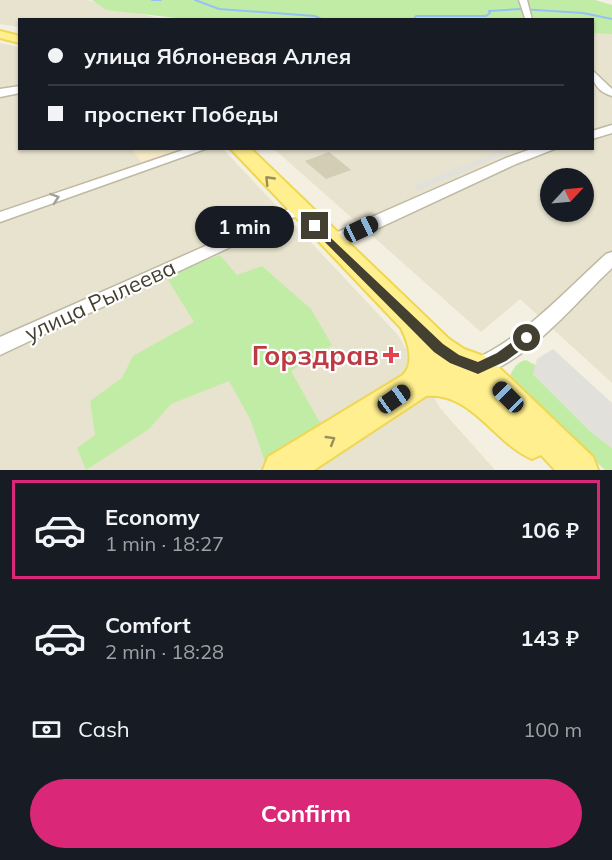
<!DOCTYPE html>
<html lang="en">
<head>
<meta charset="utf-8">
<style>
	body { margin:0; font-family:Mulish,sans-serif; background:#20242c; color:#f1f3f6; height:100vh; display:flex; flex-direction:column; font-size:22px; white-space:nowrap }
	* { box-sizing:border-box; margin:0 }
	p { font-size:20px; color:#9ea1a6 }
	.icon { flex:none; width:33px; height:33px; fill:none; stroke:currentColor; stroke-width:2; stroke-linecap:round; stroke-linejoin:round }
	.map { position:relative; height:470px; overflow:hidden }
	.side { display:flex; flex-direction:column; background:#171b24; flex:1 }
	.side>* { flex:none }
	.top-card { position:absolute; left:18px; top:18px; width:576px; height:132px; border-radius:0px; box-shadow:0 2px 4px #0004; display:grid; align-content:center; height:132px; padding:0 30px; background:#171b24 }
	.needle { width:39px; rotate:64deg }
	.controls { position:absolute; left:540px; top:168px; display:grid; gap:12px }
	.controls a { display:grid; place-items:center; width:54px; height:54px; border-radius:50%; background:#171b24; box-shadow:0 2px 4px #0004; font-size:30px }
	.end { position:absolute; width:27px; height:27px; margin:-14px; border:8px solid #444031; background:#fff; box-shadow:0 0 0 3px #fff }
	.from { border-radius:50% }
	.bubble { position:absolute; height:42px; border-radius:21px; background:#171b24; box-shadow:0 2px 4px #0004; font-size:20px; font-weight:700; line-height:42px; text-align:center }
	.car { position:absolute; width:18px; height:36px; margin:-18px -9px; border-radius:8px; box-shadow:0 0 4px 2px #0007; background:linear-gradient(#222 24%,#8ab4d8 0 40%,#222 0 76%,#8ab4d8 0 86%,#222 0) }
	.top-card b { display:flex; align-items:center; gap:21px; height:57px; font-size:22px }
	.top-card b+b { border-top:2px solid #363941 }
	.top-card i { width:15px; height:15px; background:#f1f3f6 }
	ul { padding:10px 0 0; list-style:none }
	li { display:flex; align-items:center; gap:18px; height:99px; margin:0 12px 9px; padding:0 18px; border:3px solid transparent; border-radius:0px }
	li div { flex:1 }
	li b { display:block; font-size:22px }
	li em { font-style:normal; font-weight:700 }
	li.active { border-color:#db2777 }
	li>.icon { width:54px; height:54px; stroke-width:1.5 }
	.pay { display:flex; align-items:center; gap:15px; height:66px; padding:0 30px; font-size:22px }
	.pay p { margin-inline-start:auto }
	.button { display:flex; gap:12px; margin-top:auto; padding:12px 30px }
	.button a { flex:1; height:69px; border-radius:36px; background:#db2777; color:#fff; font-size:24px; font-weight:700; line-height:69px; text-align:center }
	.map>svg:first-child { display:block }
	.residential { fill:#e7e3ce; fill-rule:evenodd }
	.commercial { fill:#f8ebc9 }
	.green { fill:#c1eca5 }
	.parking { fill:#e2e0db }
	.lines { fill:none; stroke-linecap:round; stroke-linejoin:round }
	.stream { stroke:#96c1f7; stroke-width:2 }
	.building { fill:#d4cdb5 }
	.minor-casing { stroke:#beb9a3; stroke-width:3 }
	.tertiary-casing { stroke:#beb9a3; stroke-width:3 }
	.primary-casing { stroke:#efd753; stroke-width:4 }
	.minor { fill:#fff; fill-rule:evenodd }
	.tertiary { fill:#fff; fill-rule:evenodd }
	.primary { fill:#ffef8e; fill-rule:evenodd }
	.oneway { stroke:#988f5b }
	.oneway2 { stroke:#a2a098 }
	.route { fill:#444031 }
	.health-dot { fill:#e0444e; stroke:#fff; stroke-width:2 }
	.labels { text-anchor:middle; dominant-baseline:central; stroke-width:4.5; stroke-linejoin:round; paint-order:stroke }
	.street-label { font-size:22px; fill:#444031; stroke:#fff }
	.near-health-label { font-size:27px; font-weight:bold; fill:#be3a42; stroke:#fff; text-anchor:end }
</style>
</head>
<body>
<div class="map">
<svg width="612" height="470" viewBox="0 0 612 470">
	<rect width="100%" height="100%" fill="#f3f0e1"/>
	<g class="residential">
		<path d="M0 0H87L161 19 20 20 19 27 0 24Z"/>
		<path d="M593 33H612V383L520 299 481 332 274 149 592 148ZM550 178H584V212H550Z"/>
		<path d="M0 43 19 47 20 148 223 149 398 335 440 408 495 470H0Z"/>
	</g>
	<path class="commercial" d="M132 149H183L141 162Z"/>
	<g class="green">
		<path d="M92 0H595L612 5V34L593 33 592 20 186 19 106 10Z"/>
		<path d="M220 255 237 275 262 266 311 309 332 345 291 371 324 430 267 467 250 419 229 381 171 404 149 429 86 470 77 448 95 435 90 401 122 378 133 356 194 322 165 275Z"/>
		<path d="M526 360 537 366 533 374 590 431 612 448V470H605L509 378C513 369 516 362 526 360Z"/>
	</g>
	<g class="parking">
		<path d="M502 150 509 152 418 191 413 186Z"/>
		<path d="M553 349 612 403V448L590 431 533 374 537 359Z"/>
	</g>
	<g class="lines">
		<g class="stream">
			<path d="M152 0H161"/>
			<path d="M195 0 219 9 315 16 323 20"/>
			<path d="M360 20H388"/>
			<path d="M413 20 416 16H486L490 13 489 11 520 9 583 13 612 19"/>
		</g>
	</g>
	<path class="building" d="M329 152 351 170 326 179 305 161Z"/>
	<g class="lines">
		<defs>
			<g id="minor">
				<path d="M592 70 612 89V96C599 92 592 84 592 70Z"/>
				<path d="M189 148H208L0 222V212Z"/>
				<path d="M298 205 305 210 303 213 0 355V337Z"/>
				<path d="M612 252V268C570 308 534 356 478 377L471 375 468 368 471 361C525 337 563 293 606 254Z"/>
			</g>
			<g id="tertiary">
				<path d="M519 0H527L532 20H523L525 18Z"/>
				<path d="M20 86V93L0 97V89Z"/>
				<path d="M612 125V133L592 139V131Z"/>
				<path d="M534 148H557L516 164 338 247 332 249 326 247 323 242 326 237 506 158Z"/>
			</g>
			<g id="primary">
				<path d="M0 31 20 36V43L0 38Z"/>
				<path d="M230 148H250L449 339 464 349 489 358 593 457 598 470H555L541 455 532 459C494 443 472 392 426 396L314 470H263L268 457 403 375C415 363 408 342 401 328Z"/>
			</g>
		</defs>
		<use href="#minor" class="minor-casing"/>
		<use href="#tertiary" class="tertiary-casing"/>
		<use href="#primary" class="primary-casing"/>
		<use href="#minor" class="minor"/>
		<use href="#tertiary" class="tertiary"/>
		<use href="#primary" class="primary"/>
	</g>
	<defs><path id="oneway-chevron" d="M-2-3.5L2.5 0L-2 3.5" fill="none" stroke-width="1.6" stroke-linecap="round" stroke-linejoin="round" transform="scale(1.5)"/></defs>
	<g class="oneway">
		<use href="#oneway-chevron" transform="translate(269 180) rotate(-134)"/>
		<use href="#oneway-chevron" transform="translate(331 440) rotate(-31)"/>
	</g>
	<use class="oneway2" href="#oneway-chevron" transform="translate(55 198) rotate(-19)"/>
	<path class="route" d="M315 223 443 344 459 355 478 362 497 353 523 334H532V342L506 361 478 374 450 363 434 352 312 229V224Z"/>
	<path class="health-dot" d="M388 346h6v6h6v6h-6v6h-6v-6h-6v-6h6z"/>
	<g class="labels">
		<g class="street-label">
			<text transform="translate(100 300) rotate(-25)">улица Рылеева</text>
		</g>
		<g class="near-health-label">
			<text x="379" y="355">Горздрав</text>
		</g>
	</g>
</svg>
<div class="controls">
<a><svg class="needle" viewBox="-14 -14 28 28"><path d="M0-13l5 13h-10z" fill="#e53935"/><path d="M0 13l5-13h-10z" fill="#9ea1a6"/></svg></a>
</div>
<i class="end from" style="left:527px;top:338px"></i>
<i class="end" style="left:315px;top:226px"></i>
<div class="bubble" style="left:195px;top:206px;width:99px">1 min</div>
<i class="car" style="left:361px;top:229px;rotate:65deg"></i>
<i class="car" style="left:508px;top:397px;rotate:315deg"></i>
<i class="car" style="left:394px;top:399px;rotate:55deg"></i>
<div class="top-card">
<b><i class="from"></i>улица Яблоневая Аллея</b>
<b><i></i>проспект Победы</b>
</div>
</div>
<section class="side">
<ul>
<li class="active"><svg class="icon" aria-label="car" viewBox="0 0 24 24"><path d="M5 17H2v-5l4-1 3-4h7l3 4 3 1v5h-3M9 17h6M6 11h13"/><circle cx="7" cy="17" r="2"/><circle cx="17" cy="17" r="2"/></svg><div><b>Economy</b><p>1 min · 18:27</p></div><em>106 ₽</em></li>
<li><svg class="icon" aria-label="car" viewBox="0 0 24 24"><path d="M5 17H2v-5l4-1 3-4h7l3 4 3 1v5h-3M9 17h6M6 11h13"/><circle cx="7" cy="17" r="2"/><circle cx="17" cy="17" r="2"/></svg><div><b>Comfort</b><p>2 min · 18:28</p></div><em>143 ₽</em></li>
</ul>
<div class="pay"><svg class="icon" aria-label="cash" viewBox="0 0 24 24"><path d="M3 7h18v10H3z"/><circle cx="12" cy="12" r="2"/></svg>Cash<p>100 m</p></div>
<div class="button"><a>Confirm</a></div>
</section>
</body>
</html>
